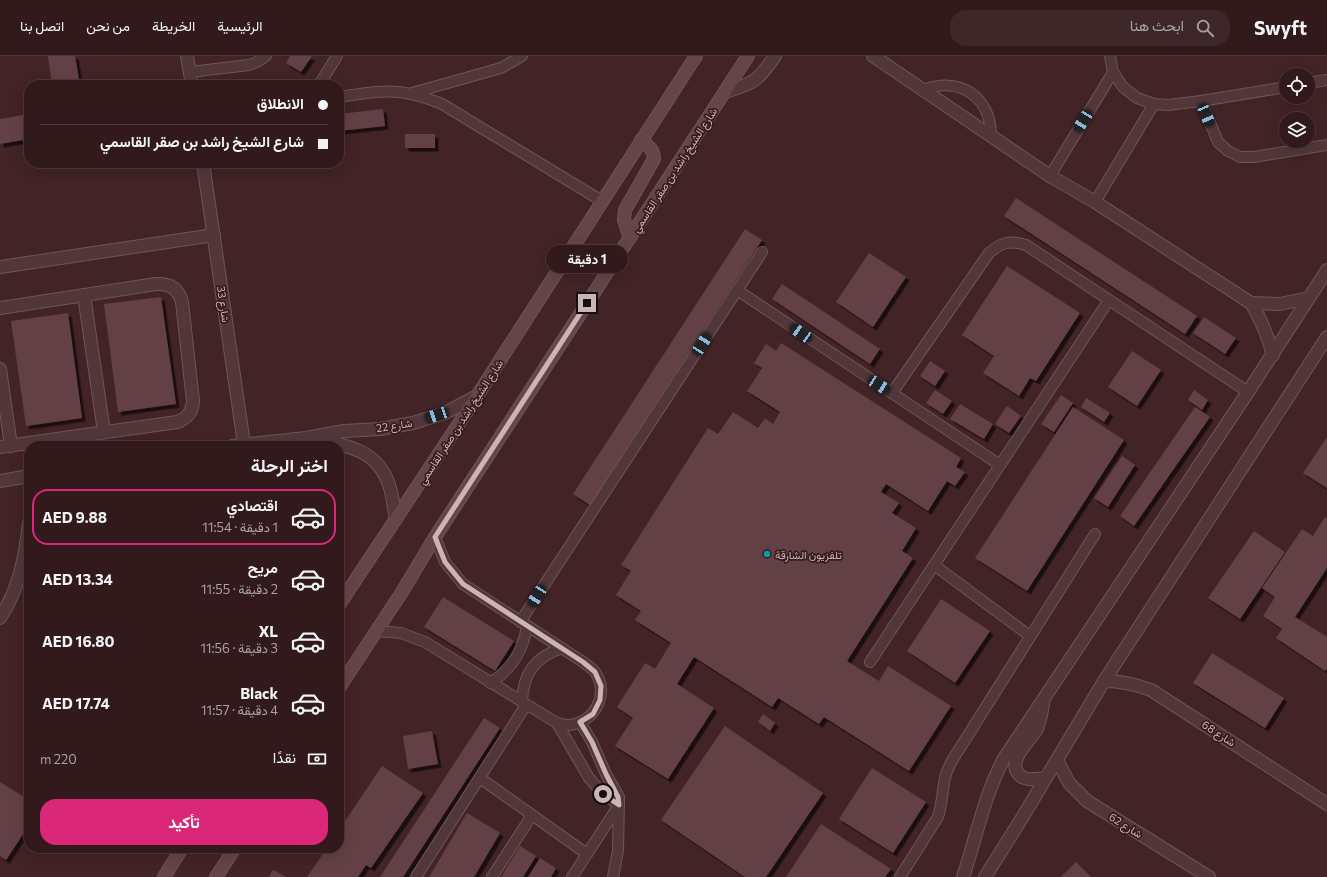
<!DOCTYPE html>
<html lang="ar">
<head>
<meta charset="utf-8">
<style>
	body { margin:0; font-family:Commissioner,Vazirmatn,sans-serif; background:#3d2729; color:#f1f3f6; direction:rtl; height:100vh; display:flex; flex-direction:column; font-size:15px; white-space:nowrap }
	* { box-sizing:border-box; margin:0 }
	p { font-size:13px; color:#a8a1a3 }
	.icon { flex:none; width:22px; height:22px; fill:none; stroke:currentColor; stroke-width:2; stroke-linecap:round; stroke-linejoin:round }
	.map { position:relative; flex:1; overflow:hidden; direction:ltr }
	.panel { position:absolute; left:24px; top:385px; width:320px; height:412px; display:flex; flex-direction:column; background:#321a1c; border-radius:16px; box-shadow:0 4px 16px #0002,0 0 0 1px #4d383b; direction:rtl }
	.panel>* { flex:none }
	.top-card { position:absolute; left:24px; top:24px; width:320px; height:88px; border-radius:16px; box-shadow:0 4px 16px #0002,0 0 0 1px #4d383b; direction:rtl; display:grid; align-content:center; height:88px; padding:0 16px; background:#321a1c }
	.buttons { position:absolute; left:1279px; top:12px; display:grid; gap:8px }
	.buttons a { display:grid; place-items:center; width:36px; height:36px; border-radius:50%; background:#321a1c; box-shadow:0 4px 16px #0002,0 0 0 1px #4d383b; font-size:20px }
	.end { position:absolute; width:18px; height:18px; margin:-9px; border:5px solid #ccb4b5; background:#111; box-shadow:0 0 0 2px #111 }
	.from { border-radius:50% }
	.bubble { position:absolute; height:28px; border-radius:14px; background:#321a1c; box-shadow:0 4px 16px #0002,0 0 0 1px #4d383b; font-size:13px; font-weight:700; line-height:28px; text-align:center; direction:rtl }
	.car { position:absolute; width:12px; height:24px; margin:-12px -6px; border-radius:5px; box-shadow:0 0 3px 1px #0007; background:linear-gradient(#222 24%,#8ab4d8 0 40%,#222 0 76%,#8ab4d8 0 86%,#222 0) }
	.top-card b { display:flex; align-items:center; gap:14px; height:38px; font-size:15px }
	.top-card b+b { border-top:1px solid #4d383b }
	.top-card i { width:10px; height:10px; background:#f1f3f6 }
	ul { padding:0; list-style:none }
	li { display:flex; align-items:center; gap:12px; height:56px; margin:0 8px 6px; padding:0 8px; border:2px solid transparent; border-radius:16px }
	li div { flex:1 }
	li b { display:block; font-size:15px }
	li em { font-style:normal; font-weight:700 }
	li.on { border-color:#db2777 }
	li>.icon { width:36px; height:36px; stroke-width:1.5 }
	h2 { padding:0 16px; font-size:18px; line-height:48px }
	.pay { display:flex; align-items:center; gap:10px; height:44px; padding:0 16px; font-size:15px }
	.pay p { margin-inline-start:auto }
	.cta { display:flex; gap:8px; margin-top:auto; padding:8px 16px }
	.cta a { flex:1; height:46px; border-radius:16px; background:#db2777; color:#fff; font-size:16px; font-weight:700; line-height:46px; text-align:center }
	header { display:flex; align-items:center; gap:24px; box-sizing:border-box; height:56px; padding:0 20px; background:#321a1c; border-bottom:1px solid #4d383b }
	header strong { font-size:19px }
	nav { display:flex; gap:22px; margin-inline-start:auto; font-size:14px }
	.search { width:280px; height:36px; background:#3d2729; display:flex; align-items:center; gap:10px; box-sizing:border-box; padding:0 14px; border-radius:16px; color:#a8a1a3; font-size:15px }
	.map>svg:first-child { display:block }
	.building { fill:#644145; filter:url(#shadow) }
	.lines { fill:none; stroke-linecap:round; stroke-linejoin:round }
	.service-casing { stroke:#6f5557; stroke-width:12 }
	.minor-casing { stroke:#6f5557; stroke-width:14 }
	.secondary-casing { stroke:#6f5557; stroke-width:14 }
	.service { stroke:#513739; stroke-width:10 }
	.minor { stroke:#513739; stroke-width:12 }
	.secondary { stroke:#654546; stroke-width:12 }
	.route { stroke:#ccb4b5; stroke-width:5 }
	.culture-dot { fill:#0f9aa8; stroke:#361c1e; stroke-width:1.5 }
	.labels { text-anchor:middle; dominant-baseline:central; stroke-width:3.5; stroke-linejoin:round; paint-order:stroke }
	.street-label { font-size:11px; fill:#ccb4b5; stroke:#361c1e }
	.poi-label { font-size:11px; fill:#ccb4b5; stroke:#361c1e; text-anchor:start }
</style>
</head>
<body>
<header>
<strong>Swyft</strong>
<div class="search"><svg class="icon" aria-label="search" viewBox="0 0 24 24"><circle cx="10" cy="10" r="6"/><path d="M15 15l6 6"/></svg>ابحث هنا</div>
<nav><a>الرئيسية</a><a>الخريطة</a><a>من نحن</a><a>اتصل بنا</a></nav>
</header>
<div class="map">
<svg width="1327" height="821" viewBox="0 0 1327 821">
	<defs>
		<filter id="shadow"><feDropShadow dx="3.5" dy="3.5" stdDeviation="0" flood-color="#0009"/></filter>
	</defs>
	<rect width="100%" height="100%" fill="#422326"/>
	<g class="building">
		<path d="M48 0H75L80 29H52Z"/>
		<path d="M290 0H312L301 16 286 7Z"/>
		<path d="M383 53 385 70 339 75V58Z"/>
		<path d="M29 58V83L0 88V63Z"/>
		<rect x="405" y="78" width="30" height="14"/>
		<path d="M1016 142 1197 260 1185 278 1004 160Z"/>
		<path d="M745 173 762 184 590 449 573 438Z"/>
		<path d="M869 197 906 221 873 271 836 246Z"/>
		<path d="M1007 210 1080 257 1036 325 1030 322 1019 340 983 317 994 300 962 279Z"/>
		<path d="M782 228 880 293 870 308 772 243Z"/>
		<path d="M161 241 176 348 118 356 104 248Z"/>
		<path d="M68 257 82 362 26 370 11 265Z"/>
		<path d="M1204 261 1236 282 1225 298 1193 277Z"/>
		<path d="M781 287 961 402 956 411 965 416 955 430 947 425 928 455 886 428 881 436 899 447 892 457 916 472 902 495 913 502 847 605 879 625 888 610 951 650 909 715 824 661 819 668 778 642 772 651 694 601 677 628 714 652 668 723 615 690 633 662 617 651 645 607 655 613 671 587 635 564 641 555 616 539 631 515 621 509 708 372 718 378 733 356 758 372 765 362 773 368 780 356 747 335 762 312 754 307 766 288 776 295Z"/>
		<path d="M1132 295 1161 314 1137 350 1108 331Z"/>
		<path d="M930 305 945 315 935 330 920 320Z"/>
		<path d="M935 334 952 345 943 358 926 347Z"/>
		<path d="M1194 334 1208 344 1202 354 1188 344Z"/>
		<path d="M1061 339 1073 347 1054 376 1041 368Z"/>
		<path d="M1086 342 1110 357 1104 366 1081 351Z"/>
		<path d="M960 348 993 368 984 383 950 363Z"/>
		<path d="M1007 350 1021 360 1009 377 995 368Z"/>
		<path d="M1073 351 1124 384 1027 535 975 502Z"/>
		<path d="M1195 351 1210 361 1134 470 1120 460Z"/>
		<path d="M1327 381V432L1303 417Z"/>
		<path d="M1122 400 1135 409 1108 451 1094 442Z"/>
		<path d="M1325 461 1327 463V512L1295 561 1327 581V613L1325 615 1276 582 1282 573 1263 560 1275 541 1262 532 1302 473 1313 480Z"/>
		<path d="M1254 475 1285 496 1240 563 1208 542Z"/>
		<path d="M443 541 514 585 495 615 424 571Z"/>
		<path d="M941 543 990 575 955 627 907 595Z"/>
		<path d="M1212 597 1284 642 1265 672 1193 627Z"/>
		<path d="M763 658 775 667 770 675 758 666Z"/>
		<path d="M484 662 500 672 403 821H380Z"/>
		<path d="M725 670 823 737 766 821H745L661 764Z"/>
		<path d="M432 675 438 708 408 713 403 680Z"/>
		<path d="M382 710 423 737 371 812 366 809 358 821H307L327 792H339V774Z"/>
		<path d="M872 712 926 746 893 797 839 763Z"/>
		<path d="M0 726 29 744V769L6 804 0 800Z"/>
		<path d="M467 757 500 777 474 821H429Z"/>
		<path d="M821 768 891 813 885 821H786Z"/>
		<path d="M520 790 536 800 523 821H501Z"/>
		<path d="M540 802 556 812 551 821H528Z"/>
		<path d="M1076 806 1091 821H1061Z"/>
		<path d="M273 814 286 821H269Z"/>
	</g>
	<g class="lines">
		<defs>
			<g id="service">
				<path d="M1110 0 1113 16 1123 31 1137 42 1154 48 1168 49 1201 45 1286 31"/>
				<path d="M190 16 249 9 257 6 266 0"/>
				<path d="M1308 27 1327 24"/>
				<path d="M319 29 337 0"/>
				<path d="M923 34C959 20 991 40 991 80"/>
				<path d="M412 37 501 12 522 0"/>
				<path d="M339 41C381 34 401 31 442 48L602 145"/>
				<path d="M1201 45 1218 86 1228 95 1240 101H1254L1327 89"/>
				<path d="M1050 120 1113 16"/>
				<path d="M1095 146 1154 48"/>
				<path d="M737 234 1000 409"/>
				<path d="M892 337 989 197C1002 186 1010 184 1026 189L1248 336"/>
				<path d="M934 509 1030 580"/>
				<path d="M520 566 762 196"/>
				<path d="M376 575 401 577 425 586 557 667C561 668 565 669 569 669 595 667 610 637 595 616 592 612 587 609 583 606L463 528 445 506 435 481"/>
				<path d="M870 606 1109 244"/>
				<path d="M490 627C512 613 523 595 527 570"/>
				<path d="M522 646C523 617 535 601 562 592"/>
				<path d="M580 666 592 686 606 718 619 741 618 795 613 821"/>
				<path d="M557 667 589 722 603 738 619 749"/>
				<path d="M480 722 587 798"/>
				<path d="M416 821 526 649"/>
				<path d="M492 821 532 759"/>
				<path d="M572 821 619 749"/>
				<path d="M900 821 938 761C942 748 942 739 944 727 945 718 949 710 953 703L1095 478"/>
			</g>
			<g id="minor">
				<path d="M187 0 192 29"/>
				<path d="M873 0 1050 120 1095 146 1251 247C1261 263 1268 281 1273 299"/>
				<path d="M725 36C753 28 758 25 775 0"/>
				<path d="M203 107 244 388"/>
				<path d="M0 211 214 179"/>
				<path d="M84 239 104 376"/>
				<path d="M1251 247 1280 248 1309 242"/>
				<path d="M0 252 156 228C170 227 179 233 182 246L193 345C192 356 188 362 177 366L0 391"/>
				<path d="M0 313 11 390"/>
				<path d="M311 383C346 389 379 393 390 432 393 442 394 453 396 463"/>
				<path d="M232 390 306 382 344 375 380 373 413 367 445 357 477 340"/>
				<path d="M0 425 29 420"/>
				<path d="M0 562C19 533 25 501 29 467"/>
				<path d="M1104 625C1121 625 1135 628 1151 634L1327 748"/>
				<path d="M1043 648C1042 657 1040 665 1037 673 1031 684 1009 702 1017 716 1023 726 1035 723 1045 722"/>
				<path d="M1057 704 1069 727 1087 745 1209 821"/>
				<path d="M963 821C976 782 984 741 1003 704L1248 336 1327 214"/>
				<path d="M985 821 1022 762 1104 625 1327 281"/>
			</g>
			<g id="secondary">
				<path d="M630 182 624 164 625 154 654 103C654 93 648 90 641 84"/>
				<path d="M339 549 477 340 696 0"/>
				<path d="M339 632 402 536 435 481 748 0"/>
				<path d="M164 821 182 792"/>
				<path d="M216 821 235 792"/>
			</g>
		</defs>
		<use href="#service" class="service-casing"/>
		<use href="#minor" class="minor-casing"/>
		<use href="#secondary" class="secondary-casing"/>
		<use href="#service" class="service"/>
		<use href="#minor" class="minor"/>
		<use href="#secondary" class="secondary"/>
	</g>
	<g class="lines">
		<path class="route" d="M587 247 435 481 445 506 463 528 583 606 595 616 601 630 600 644 593 658 580 666 592 686 606 718 618 741 619 749 603 738"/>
	</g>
	<circle class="culture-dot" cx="767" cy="498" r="4"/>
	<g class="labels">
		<g class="street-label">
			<text transform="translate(674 114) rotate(-57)">شارع الشيخ راشد بن صقر القاسمي</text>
			<text transform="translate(224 248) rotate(82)">شارع 33</text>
			<text transform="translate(460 366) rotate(-57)">شارع الشيخ راشد بن صقر القاسمي</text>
			<text transform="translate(394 369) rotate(-9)">شارع 22</text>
			<text transform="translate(1219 677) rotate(33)">شارع 68</text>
			<text transform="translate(1126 769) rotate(32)">شارع 62</text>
		</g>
		<g class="poi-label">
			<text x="775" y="498">تلفزيون الشارقة</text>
		</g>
	</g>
</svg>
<div class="buttons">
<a><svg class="icon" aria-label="locate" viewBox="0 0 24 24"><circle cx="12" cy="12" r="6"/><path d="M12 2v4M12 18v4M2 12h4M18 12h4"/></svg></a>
<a><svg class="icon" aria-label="layers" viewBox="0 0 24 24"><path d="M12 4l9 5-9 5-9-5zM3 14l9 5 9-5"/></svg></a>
</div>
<i class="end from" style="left:603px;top:738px"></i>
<i class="end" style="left:587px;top:247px"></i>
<div class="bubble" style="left:546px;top:189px;width:82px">1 دقيقة</div>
<i class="car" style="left:1206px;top:59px;rotate:157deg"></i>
<i class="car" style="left:1083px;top:65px;rotate:212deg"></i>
<i class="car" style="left:801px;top:277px;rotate:304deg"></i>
<i class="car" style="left:702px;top:288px;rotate:33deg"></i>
<i class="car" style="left:879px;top:329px;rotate:123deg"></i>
<i class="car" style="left:437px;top:359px;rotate:251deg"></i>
<i class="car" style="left:537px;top:540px;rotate:213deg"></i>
<div class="top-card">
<b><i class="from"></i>الانطلاق</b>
<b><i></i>شارع الشيخ راشد بن صقر القاسمي</b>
</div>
<section class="panel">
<h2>اختر الرحلة</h2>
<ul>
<li class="on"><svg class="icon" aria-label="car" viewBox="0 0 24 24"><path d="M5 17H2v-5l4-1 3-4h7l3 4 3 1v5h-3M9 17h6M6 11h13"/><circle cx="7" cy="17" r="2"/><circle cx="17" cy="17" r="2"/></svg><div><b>اقتصادي</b><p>1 دقيقة · 11:54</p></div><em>AED 9.88</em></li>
<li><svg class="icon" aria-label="car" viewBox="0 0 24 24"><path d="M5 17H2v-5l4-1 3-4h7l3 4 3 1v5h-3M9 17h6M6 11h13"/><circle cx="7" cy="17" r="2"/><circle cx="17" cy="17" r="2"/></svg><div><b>مريح</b><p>2 دقيقة · 11:55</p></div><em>AED 13.34</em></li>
<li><svg class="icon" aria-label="car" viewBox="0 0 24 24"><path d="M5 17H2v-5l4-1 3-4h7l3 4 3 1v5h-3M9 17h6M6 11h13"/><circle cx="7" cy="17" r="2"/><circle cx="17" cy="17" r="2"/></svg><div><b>XL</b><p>3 دقيقة · 11:56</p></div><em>AED 16.80</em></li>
<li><svg class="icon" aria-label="car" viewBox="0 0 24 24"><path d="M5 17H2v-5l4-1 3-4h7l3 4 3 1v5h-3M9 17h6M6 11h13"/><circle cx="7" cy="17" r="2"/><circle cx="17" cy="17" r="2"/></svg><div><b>Black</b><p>4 دقيقة · 11:57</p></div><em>AED 17.74</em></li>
</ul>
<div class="pay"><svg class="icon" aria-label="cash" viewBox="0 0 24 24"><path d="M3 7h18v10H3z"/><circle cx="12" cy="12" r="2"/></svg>نقدًا<p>220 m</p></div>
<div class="cta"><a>تأكيد</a></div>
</section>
</div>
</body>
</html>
